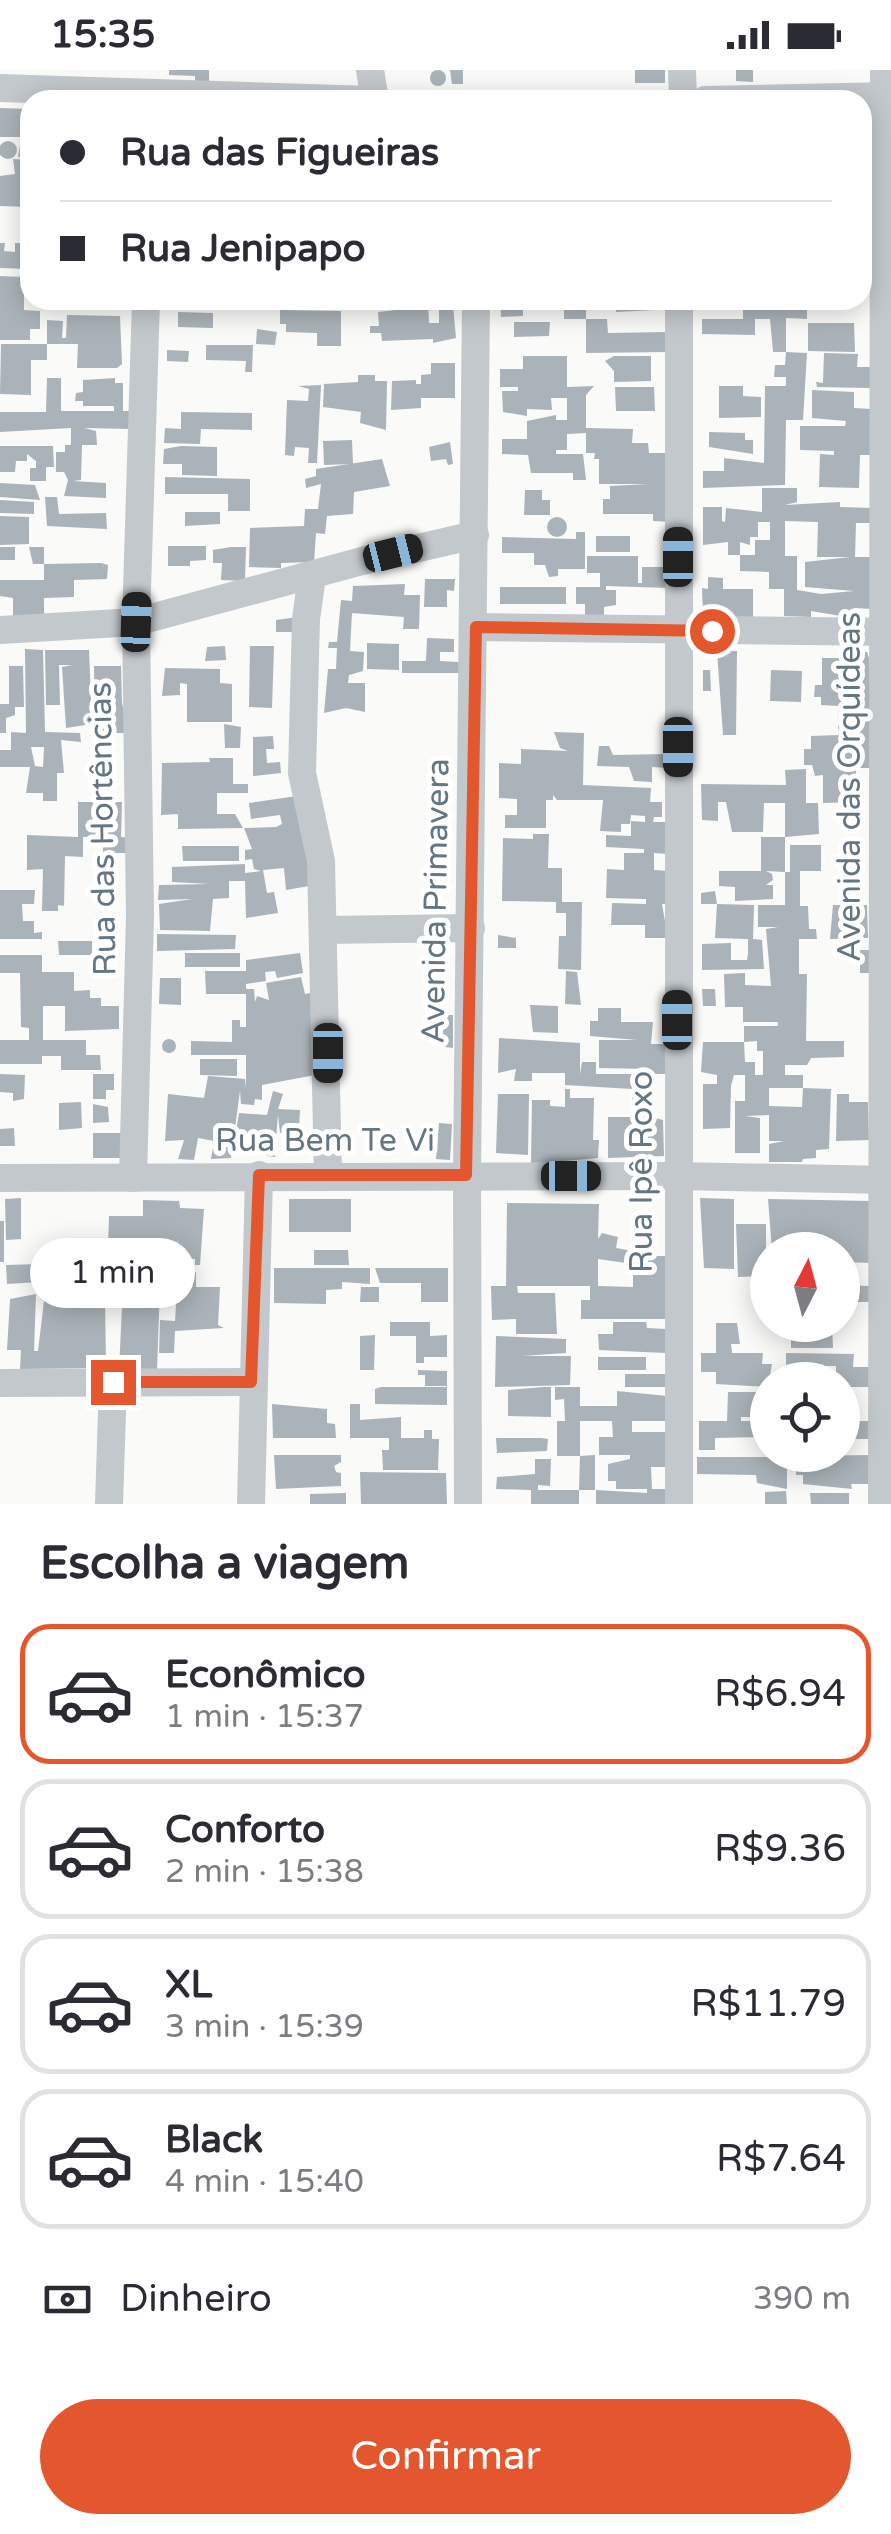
<!DOCTYPE html>
<html lang="pt">
<head>
<meta charset="utf-8">
<style>
	body { margin:0; font-family:"Varela Round",sans-serif; background:#f2f2f3; color:#2b2b33; height:100vh; display:flex; flex-direction:column; font-size:38px; white-space:nowrap }
	* { box-sizing:border-box; margin:0 }
	p { font-size:32px; color:#7c7c81 }
	.icon { flex:none; width:55px; height:55px; fill:none; stroke:currentColor; stroke-width:2; stroke-linecap:round; stroke-linejoin:round }
	.map { position:relative; height:1434px; overflow:hidden }
	.details { display:flex; flex-direction:column; background:#fff; flex:1 }
	.details>* { flex:none }
	.guide { position:absolute; left:20px; top:20px; width:852px; height:220px; border-radius:30px; box-shadow:0 5px 25px #0003; display:grid; align-content:center; height:220px; padding:0 40px; background:#fff }
	.needle { width:65px; rotate:6deg }
	.fabs { position:absolute; left:750px; top:1162px; display:grid; gap:20px }
	.fabs a { display:grid; place-items:center; width:110px; height:110px; border-radius:50%; background:#fff; box-shadow:0 5px 25px #0003; font-size:50px }
	.end { position:absolute; width:45px; height:45px; margin:-22px; border:12px solid #e4572e; background:#fff; box-shadow:0 0 0 5px #fff }
	.from { border-radius:50% }
	.bubble { position:absolute; height:70px; border-radius:35px; background:#fff; box-shadow:0 5px 25px #0003; font-size:32px; font-weight:600; line-height:70px; text-align:center }
	.car { position:absolute; width:30px; height:60px; margin:-30px -15px; border-radius:12px; box-shadow:0 0 8px 2px #0007; background:linear-gradient(#222 24%,#8ab4d8 0 40%,#222 0 76%,#8ab4d8 0 86%,#222 0) }
	.guide b { display:flex; align-items:center; gap:35px; height:95px; font-size:38px }
	.guide b+b { border-top:2px solid #e1e1e2 }
	.guide i { width:25px; height:25px; background:#2b2b33 }
	ul { padding:0; list-style:none }
	li { display:flex; align-items:center; gap:30px; height:140px; margin:0 20px 15px; padding:0 20px; border:5px solid #e1e1e2; border-radius:30px }
	li div { flex:1 }
	li b { display:block; font-size:38px }
	li em { font-style:normal; font-weight:600 }
	li.selected { border-color:#e4572e }
	li>.icon { width:90px; height:90px; stroke-width:1.5 }
	h2 { padding:0 40px; font-size:45px; line-height:120px }
	.pay { display:flex; align-items:center; gap:25px; height:110px; padding:0 40px; font-size:38px }
	.pay p { margin-inline-start:auto }
	.primary-button { display:flex; gap:20px; margin-top:auto; padding:20px 40px }
	.primary-button a { flex:1; height:115px; border-radius:60px; background:#e4572e; color:#fff; font-size:40px; font-weight:600; line-height:115px; text-align:center }
	.status { display:flex; justify-content:space-between; align-items:center; height:70px; padding:0 50px; background:#fff; direction:ltr }
	.status svg { height:28px; fill:currentColor }
	.map>svg:first-child { display:block }
	.building { fill:#aab3b9; fill-rule:evenodd }
	.lines { fill:none; stroke-linecap:round; stroke-linejoin:round }
	.minor { stroke:#c3c8cc; stroke-width:28 }
	.route { stroke:#e4572e; stroke-width:12 }
	.labels { text-anchor:middle; dominant-baseline:central; stroke-width:10; stroke-linejoin:round; paint-order:stroke }
	.street-label { font-size:32px; fill:#657683; stroke:#fff }
</style>
</head>
<body>
<div class="status"><b>15:35</b><svg viewBox="0 0 49 12"><path d="M0 12V9h3v3zM5 12V6h3v6zM10 12V3h3v9zM15 12V0h3v12zM26 1h20v11H26zM47 4h2v5h-2z"/></svg></div>
<div class="map">
<svg width="891" height="1434" viewBox="0 0 891 1434">
	<rect width="100%" height="100%" fill="#fafaf8"/>
	<g class="building">
		<circle cx="438" cy="8" r="8"/>
		<path d="M169 0H209V14L195 11V6L169 5Z"/>
		<path d="M450 0H463V14H452Z"/>
		<rect x="635" y="0" width="30" height="13"/>
		<path d="M736 0H753V12L736 11Z"/>
		<path d="M0 38 30 39V67H0Z"/>
		<path d="M866 45H872L870 148H866L868 195H862Z"/>
		<path d="M21 69 30 70V87H18Z"/>
		<circle cx="8" cy="80" r="9"/>
		<path d="M13 89 30 90V137L0 136V106L15 104Z"/>
		<path d="M0 173H5L4 181 15 182V173H30V199L0 198Z"/>
		<path d="M0 206 24 207V240L40 241V259H30V270H0Z"/>
		<rect x="184" y="230" width="31" height="10"/>
		<path d="M385 230H428L429 253H439V236L453 235 456 268 433 273V269L382 271 381 263H370V256H379L378 242 420 237 386 235Z"/>
		<rect x="564" y="230" width="22" height="19"/>
		<path d="M616 230H654L655 240 616 242Z"/>
		<path d="M807 230V249L786 248V282H773L770 249H755V265L702 264V249H743V231Z"/>
		<path d="M500 231H523V246L501 247Z"/>
		<path d="M280 240 341 241V276H317V263L286 262V254H280Z"/>
		<path d="M178 242 213 243V258L178 257Z"/>
		<path d="M67 245 120 246 122 294 117 298H77L78 274H47V250L63 251 62 268H66Z"/>
		<path d="M586 249H607L608 263 668 262 667 282 586 283Z"/>
		<path d="M514 252H550L549 266 514 267Z"/>
		<path d="M808 253H854L855 282 808 281Z"/>
		<path d="M257 259 277 262 275 275 256 274Z"/>
		<path d="M1 274H47V290H31V325L0 324Z"/>
		<path d="M206 275H253L252 302H245L246 291 206 290Z"/>
		<path d="M167 280 189 281 188 292 167 291Z"/>
		<path d="M786 282 807 283 803 350H786L785 415 703 418V401H724V388L764 393 765 316H786V307H774L775 295H785Z"/>
		<path d="M824 283 858 284 857 297H872L871 318 817 317 816 312 823 313Z"/>
		<path d="M523 286H567V317L594 316 586 325V358L633 359 632 373H648L649 383H670L672 452 653 451V444H603V429H610V416L649 414H599V389H594L595 383H586V363L567 364V380H556V384H583L586 410H573V403H531L528 385 502 384V369H527V351L556 345V350H567V328H551L552 340 527 339V346L503 342 502 321H518V317H500V299H523Z"/>
		<path d="M614 286H651V311L614 312V301L605 291Z"/>
		<path d="M431 293H455V328H421V338L391 340 392 311 416 310V314H421V305L431 304Z"/>
		<path d="M358 305H375V311H387L386 360 360 353 361 342 323 337 324 314 358 312Z"/>
		<path d="M47 308H61V341H114V336H83V331H75L76 323 83 322V310L115 308V313H123V341H132V359L84 358 96 361 97 375H82L81 410 73 411 106 413V428L64 426 68 410 64 402H56V382H65V375H71V358L0 362V342H46Z"/>
		<path d="M321 315 317 393H308L309 378 295 377 294 386 285 385 287 330 308 331 309 319 298 316Z"/>
		<path d="M719 316H743V326L761 327V347L719 348Z"/>
		<path d="M615 317H654L655 341H616Z"/>
		<path d="M812 320 854 322V338L872 339V385H860L859 418 819 417 820 384 834 385V381L800 380V356H845L846 351 812 348Z"/>
		<path d="M181 342 252 343V360L201 359 200 374 164 373 165 358 181 359Z"/>
		<path d="M709 362 745 363V370H753V384L709 377Z"/>
		<path d="M352 370 353 394 324 395 323 371Z"/>
		<path d="M450 372 453 394 448 395 446 389 431 391 429 377Z"/>
		<path d="M0 376H53L54 397H46V411H30V398H36V391L27 384V391H16L15 402H0Z"/>
		<path d="M181 376 217 377V406L182 405V394H163L164 379Z"/>
		<path d="M382 389 390 416 354 422 353 444 327 446 325 464 316 463 314 492 281 493V498L249 497 250 458 304 456 305 439H318L321 414 306 418 305 409 316 406V399Z"/>
		<path d="M165 407 250 409V441H228V424H165Z"/>
		<path d="M0 413 35 415 40 430 0 427Z"/>
		<path d="M762 418H797V432L785 435 840 432V437L873 438V453H856L855 487H872L873 539 854 538 853 548 811 541V547L784 546V519H769V502L740 501V485H728V472L703 475V437H722V451L725 452 726 438 762 442ZM785 451 818 452 817 487H850L805 492V517L854 521 821 524 797 520V486H785ZM758 452H770V470H755V485H740V472L750 475V467H758Z"/>
		<path d="M525 420H542V430H550V445H524Z"/>
		<path d="M45 427H57L59 444 106 443 107 459 47 456Z"/>
		<path d="M0 430 34 432V444L0 443Z"/>
		<path d="M185 442H220V454L185 456Z"/>
		<path d="M0 446 29 447V474L0 475Z"/>
		<circle cx="557" cy="457" r="10"/>
		<path d="M576 462H585V499H558V506L549 507 545 495H534V483H502V467L576 469Z"/>
		<rect x="596" y="466" width="34" height="16"/>
		<path d="M168 476H206V490L190 491V496H168Z"/>
		<rect x="0" y="477" width="15" height="13"/>
		<path d="M29 477H44V494H33Z"/>
		<path d="M231 477H246L245 511 221 510 222 493H213V480Z"/>
		<path d="M587 486H638V513H642V497H668V518L606 516V520H616V535L604 537V554H585V534H576V517H600V503H587Z"/>
		<path d="M101 493 108 495 107 509 74 510V527L44 528V547L13 546V528L0 526V510H44V494Z"/>
		<path d="M708 507 723 508V519H753V548L703 545 702 518 708 519Z"/>
		<path d="M425 509H455L454 521 447 520V537H424Z"/>
		<path d="M405 514 404 525H420L419 559H403L404 547 352 543 350 581 364 582 363 601 349 605 348 613H365V642L346 638 324 643 328 599H336L337 578H328L329 572H337L341 530 352 531 353 516Z"/>
		<rect x="500" y="517" width="66" height="17"/>
		<path d="M298 547 297 562H276V550Z"/>
		<path d="M427 568 454 569V582H440V591L459 592V603H402V591H426Z"/>
		<path d="M367 573 399 574V600L367 599Z"/>
		<path d="M225 576 226 590 205 591 207 577Z"/>
		<path d="M250 576H274L272 638 249 637Z"/>
		<path d="M25 579 43 580 45 662 80 663 81 672 61 670 64 703H57V731H43V723H26L30 697H0V680H11V662L26 663ZM31 677H44L43 697 35 696Z"/>
		<path d="M45 580H89L92 654 66 658 62 597 72 595H59L60 635H46Z"/>
		<path d="M717 581H737L736 665H723Z"/>
		<path d="M859 582H867L869 588 874 698H856V732L823 733V705L815 706 812 695H804V679H811V666L838 665 839 636 821 635V627H814L815 615H822V588H859Z"/>
		<path d="M9 596H23L24 637H15V645L6 648V663H0V634H9Z"/>
		<path d="M94 596H121L122 633 129 663H95Z"/>
		<path d="M165 598 220 599V613L232 614V652H187V614L180 613V625L162 626Z"/>
		<path d="M703 600H710L711 621H703Z"/>
		<path d="M771 600 802 601 801 632 770 631Z"/>
		<path d="M224 654 241 657 240 678H225Z"/>
		<path d="M554 662 584 663 583 715 651 718 650 732H662V747H654L653 752H669V784L654 783V800L669 801V834H662L668 868H645V855H611L612 833 646 834V829L606 828 607 799 624 800V783H644V779L606 777V765L631 766V751L645 752V746L631 745 630 754H621V762L600 761 603 730H557L553 725V730H546V758H505V745H517V729L499 728V693L521 694V679L568 681 560 678Z"/>
		<path d="M273 666 274 679H266L267 693 280 692 281 703 253 706V667Z"/>
		<path d="M599 676H609L613 685 666 684V698L652 697V712L634 711 629 697 597 696Z"/>
		<path d="M209 688H233V714H248V723H217V744H235L243 758 178 759V744L161 745 162 693 210 692Z"/>
		<path d="M806 699V733H818L819 764 785 767V733H764L763 762H732L726 732H718V751L702 750 701 714 786 715 785 700Z"/>
		<path d="M304 725 315 815 286 820 284 798 263 800 267 823 274 822 278 843 246 848 245 811H229V828L213 829 210 861 160 860 159 834 192 829 158 830 159 815 210 814 172 812V797L245 794V803L261 801 254 799 252 789 245 790V780L252 779 244 758 276 757 282 754 280 745 251 749 249 733Z"/>
		<path d="M78 732H122L121 767 130 768 129 783H103V767H83V787L65 786 64 836 58 835V841H42L43 799 27 800V765L78 767Z"/>
		<path d="M533 764H549L548 798H562V832H582L581 900 558 899 559 866H566V843H556V832L502 831 503 768 533 769Z"/>
		<path d="M761 767H785V802H790V775H821V801H800V836H808L809 859H816L817 869H799V904H807L806 971H844V987L811 988 807 995H785V1005H803V1018H769V1036L802 1037 803 1018 831 1019 829 1079 816 1080V1088L803 1089 802 1092H769V1074L784 1071H769V1045L745 1046 760 1048V1083H735V1031H745V1005H734L731 1016 730 1058 703 1059V1014H717V1005L701 1002 703 972H744V956H778V952H743V937H725L724 904 745 903V915L771 916 766 859 778 857H758V835H785V802L766 801 772 804 773 810 766 815H773V829L735 831V817L719 816V801H761ZM757 971V981H763V1005H755V992H745L744 972Z"/>
		<path d="M182 776H239V791H183Z"/>
		<path d="M0 820H35L34 834H22L23 851H34V863L42 862V869H0Z"/>
		<path d="M715 821 717 834 754 835 753 869 762 870 764 899 702 900V874L731 873V890H747L748 884V869L715 868 717 834H701V823Z"/>
		<path d="M833 835H867L868 868 830 869Z"/>
		<path d="M157 864 236 865 235 879 157 881Z"/>
		<path d="M498 865 516 868V878H498Z"/>
		<path d="M58 871H92V885H59Z"/>
		<rect x="860" y="880" width="11" height="23"/>
		<rect x="185" y="883" width="55" height="14"/>
		<path d="M300 883 303 903 277 908 275 901 265 902 266 911 246 914V919H254L255 932 257 926 269 930 266 913 301 907 305 924 316 922 315 1005 262 1015V1030L255 1029 254 1035 241 1034 240 1021 231 1088 211 1089 214 1071 198 1068 194 1090 178 1089 184 1070 165 1071 168 1024 204 1028 208 1006 245 1009 246 1018V985H191V971L232 972V950H240V957H246V924H206L205 901H246V890Z"/>
		<path d="M0 885H42V902H74V921L90 920V928H101V936H119V959L65 961V936H43V970H86V985H100L101 1000H61V986H42V994H0V970H29V958L21 957 20 903H0Z"/>
		<path d="M566 901 577 902 581 935 565 934Z"/>
		<path d="M160 908H181V935L159 934Z"/>
		<path d="M702 919H715L716 936H703Z"/>
		<path d="M530 935 558 936V963L533 962Z"/>
		<path d="M598 938H621V952H653L651 974H667L670 1004H649V999L599 998V970H637L590 966V951H598Z"/>
		<path d="M442 945H453V978L445 977 442 968Z"/>
		<path d="M499 968 580 973V1004L582 992H596V1004H632V1019L565 1015V1003H532V1011H514L516 999 498 1003Z"/>
		<circle cx="169" cy="976" r="7"/>
		<path d="M200 989H237V1006L200 1005Z"/>
		<path d="M0 1004 25 1005 24 1029 13 1031V1023L0 1022Z"/>
		<path d="M93 1004H114V1020H106V1029H93Z"/>
		<path d="M565 1019H570V1028H594L593 1070H599L598 1088 531 1094 532 1030H550V1036L565 1037Z"/>
		<path d="M632 1019H651V1047L663 1050 664 1086 608 1088V1047H632Z"/>
		<path d="M273 1021 283 1024 278 1039 300 1040 299 1059 280 1063 278 1045 276 1069 235 1067 239 1043 267 1045Z"/>
		<path d="M498 1024H529L528 1085 496 1083Z"/>
		<path d="M837 1024H849V1032H868L869 1070 836 1071Z"/>
		<path d="M81 1032 82 1058 59 1060V1033Z"/>
		<path d="M93 1034 108 1037 109 1052 93 1053Z"/>
		<path d="M439 1053 452 1054 450 1090 436 1089Z"/>
		<path d="M14 1058 15 1076H0V1059Z"/>
		<rect x="93" y="1063" width="34" height="25"/>
		<path d="M261 1070 276 1071 275 1087 260 1085Z"/>
		<path d="M21 1128V1169L6 1170 5 1129Z"/>
		<path d="M700 1128 734 1129V1199L704 1198Z"/>
		<rect x="289" y="1129" width="62" height="33"/>
		<path d="M768 1129 870 1131 871 1193 842 1192 838 1174H817V1180H772Z"/>
		<path d="M143 1130 179 1131 180 1138 204 1139 200 1195H195V1189L178 1188V1169L175 1189H142V1178L108 1177 109 1146H143Z"/>
		<path d="M507 1133 599 1134 598 1169 602 1163 618 1167 616 1178 633 1181V1186L635 1143H652V1186H666V1249H581V1230H590V1216H517L518 1223H555L557 1264H516V1249L492 1250 491 1216H506ZM598 1189 633 1194V1217L598 1216Z"/>
		<rect x="0" y="1151" width="4" height="41"/>
		<path d="M736 1154H766V1206L738 1207Z"/>
		<path d="M314 1180H348L349 1195H314Z"/>
		<path d="M75 1192H82V1199L108 1200V1215H92V1226H105L106 1298 20 1299 21 1280H7L10 1229 36 1224 34 1281H38L46 1214 59 1215 60 1200H75Z"/>
		<path d="M40 1194V1212L7 1214 6 1195Z"/>
		<path d="M274 1198H370V1214L342 1212V1219L326 1220V1234L274 1233Z"/>
		<path d="M375 1198H448V1232H421V1213H380Z"/>
		<path d="M161 1199 196 1202V1217H220L218 1255 224 1258 175 1261 174 1283H159L160 1250 175 1251 177 1217 161 1216Z"/>
		<path d="M842 1215 869 1216V1232H842Z"/>
		<path d="M123 1216H160L157 1301 119 1300Z"/>
		<path d="M361 1217H379V1232H360Z"/>
		<path d="M390 1252H430V1266L447 1265V1287H424V1293H416V1266H390Z"/>
		<path d="M613 1252H646L647 1258 666 1259V1283L599 1280 598 1264H613Z"/>
		<path d="M716 1253H737L740 1274H731L732 1283H763L762 1294H772L768 1317 716 1314V1302H701V1283H716Z"/>
		<path d="M791 1255H832L833 1278H791Z"/>
		<path d="M375 1265 374 1300H360V1266Z"/>
		<path d="M496 1266 566 1269V1283L522 1286H571L570 1315 495 1317Z"/>
		<path d="M786 1283 854 1284 853 1297H870V1317H842V1310H836V1296H824L826 1310H786Z"/>
		<rect x="598" y="1287" width="48" height="13"/>
		<path d="M418 1300 447 1301V1316H425V1305H418Z"/>
		<rect x="625" y="1304" width="42" height="13"/>
		<path d="M447 1317V1335L375 1334V1319L381 1317Z"/>
		<path d="M543 1317H551V1347L508 1346V1320Z"/>
		<path d="M555 1317H580V1336H617V1321L667 1326V1351H632V1362H667V1397H651L652 1419H667V1434H596V1420L647 1423V1419H616V1411H608V1394L630 1389V1385H599V1367H613L612 1351H580V1386H557V1351H565L564 1329 555 1330Z"/>
		<path d="M728 1322H760V1347H741V1351H768V1367L715 1368V1380H699V1351H727Z"/>
		<path d="M272 1334 327 1339V1353L335 1354 336 1368H273Z"/>
		<path d="M350 1334H360V1350L401 1347V1368H424V1360H432V1369H439L438 1400H383L382 1380H389V1368H350Z"/>
		<path d="M846 1351H872L871 1369H842Z"/>
		<path d="M496 1368H541L548 1369 547 1381 497 1383Z"/>
		<path d="M274 1385H341V1392L334 1396 336 1402 341 1403V1416L276 1419Z"/>
		<path d="M595 1385V1420H579L580 1386Z"/>
		<path d="M871 1385V1414H851L852 1419 803 1414V1405H796L797 1386Z"/>
		<path d="M697 1387H787V1419L757 1413 756 1405 697 1404Z"/>
		<path d="M535 1389H551L550 1416 538 1415V1420H579V1434H531V1420L496 1419 497 1407 535 1404Z"/>
		<path d="M360 1402 446 1403 447 1434H361Z"/>
		<path d="M786 1421 787 1434H765V1422Z"/>
		<path d="M346 1423V1434H310V1424Z"/>
		<path d="M810 1423H849V1434H811Z"/>
	</g>
	<g class="lines">
		<g class="minor">
			<path d="M370 0 375 30"/>
			<path d="M682 0 683 30"/>
			<path d="M0 18 373 30"/>
			<path d="M705 30 891 26"/>
			<path d="M312 506 306 549 302 703 321 791 328 1106"/>
			<path d="M476 557 891 562"/>
			<path d="M0 560 136 552 362 491 475 465"/>
			<path d="M323 860 471 858"/>
			<path d="M0 1108 676 1106 891 1110"/>
			<path d="M133 1108 140 846 136 552 146 230"/>
			<path d="M0 1313 251 1312"/>
			<path d="M109 1434 113 1312"/>
			<path d="M251 1434 259 1105"/>
			<path d="M468 1434 467 1105 476 230"/>
			<path d="M679 1434V230"/>
			<path d="M882 1434 884 0"/>
		</g>
	</g>
	<g class="lines">
		<path class="route" d="M113 1312H251L259 1105H466L476 557 712 561"/>
	</g>
	<g class="labels">
		<g class="street-label">
			<text transform="translate(850 717) rotate(-90)">Avenida das Orquídeas</text>
			<text transform="translate(103 759) rotate(-91)">Rua das Hortências</text>
			<text transform="translate(436 831) rotate(-89)">Avenida Primavera</text>
			<text x="325" y="1071">Rua Bem Te Vi</text>
			<text transform="translate(642 1102) rotate(-90)">Rua Ipê Roxo</text>
		</g>
	</g>
</svg>
<div class="fabs">
<a><svg class="needle" viewBox="-14 -14 28 28"><path d="M0-13l5 13h-10z" fill="#e53935"/><path d="M0 13l5-13h-10z" fill="#7c7c81"/></svg></a>
<a><svg class="icon" aria-label="locate" viewBox="0 0 24 24"><circle cx="12" cy="12" r="6"/><path d="M12 2v4M12 18v4M2 12h4M18 12h4"/></svg></a>
</div>
<i class="end from" style="left:712px;top:561px"></i>
<i class="end" style="left:113px;top:1312px"></i>
<div class="bubble" style="left:30px;top:1168px;width:165px">1 min</div>
<i class="car" style="left:393px;top:483px;rotate:76deg"></i>
<i class="car" style="left:678px;top:487px;rotate:0deg"></i>
<i class="car" style="left:136px;top:552px;rotate:2deg"></i>
<i class="car" style="left:678px;top:677px;rotate:180deg"></i>
<i class="car" style="left:677px;top:950px;rotate:0deg"></i>
<i class="car" style="left:328px;top:983px;rotate:180deg"></i>
<i class="car" style="left:571px;top:1106px;rotate:90deg"></i>
<div class="guide">
<b><i class="from"></i>Rua das Figueiras</b>
<b><i></i>Rua Jenipapo</b>
</div>
</div>
<section class="details">
<h2>Escolha a viagem</h2>
<ul>
<li class="selected"><svg class="icon" aria-label="car" viewBox="0 0 24 24"><path d="M5 17H2v-5l4-1 3-4h7l3 4 3 1v5h-3M9 17h6M6 11h13"/><circle cx="7" cy="17" r="2"/><circle cx="17" cy="17" r="2"/></svg><div><b>Econômico</b><p>1 min · 15:37</p></div><em>R$6.94</em></li>
<li><svg class="icon" aria-label="car" viewBox="0 0 24 24"><path d="M5 17H2v-5l4-1 3-4h7l3 4 3 1v5h-3M9 17h6M6 11h13"/><circle cx="7" cy="17" r="2"/><circle cx="17" cy="17" r="2"/></svg><div><b>Conforto</b><p>2 min · 15:38</p></div><em>R$9.36</em></li>
<li><svg class="icon" aria-label="car" viewBox="0 0 24 24"><path d="M5 17H2v-5l4-1 3-4h7l3 4 3 1v5h-3M9 17h6M6 11h13"/><circle cx="7" cy="17" r="2"/><circle cx="17" cy="17" r="2"/></svg><div><b>XL</b><p>3 min · 15:39</p></div><em>R$11.79</em></li>
<li><svg class="icon" aria-label="car" viewBox="0 0 24 24"><path d="M5 17H2v-5l4-1 3-4h7l3 4 3 1v5h-3M9 17h6M6 11h13"/><circle cx="7" cy="17" r="2"/><circle cx="17" cy="17" r="2"/></svg><div><b>Black</b><p>4 min · 15:40</p></div><em>R$7.64</em></li>
</ul>
<div class="pay"><svg class="icon" aria-label="cash" viewBox="0 0 24 24"><path d="M3 7h18v10H3z"/><circle cx="12" cy="12" r="2"/></svg>Dinheiro<p>390 m</p></div>
<div class="primary-button"><a>Confirmar</a></div>
</section>
</body>
</html>
